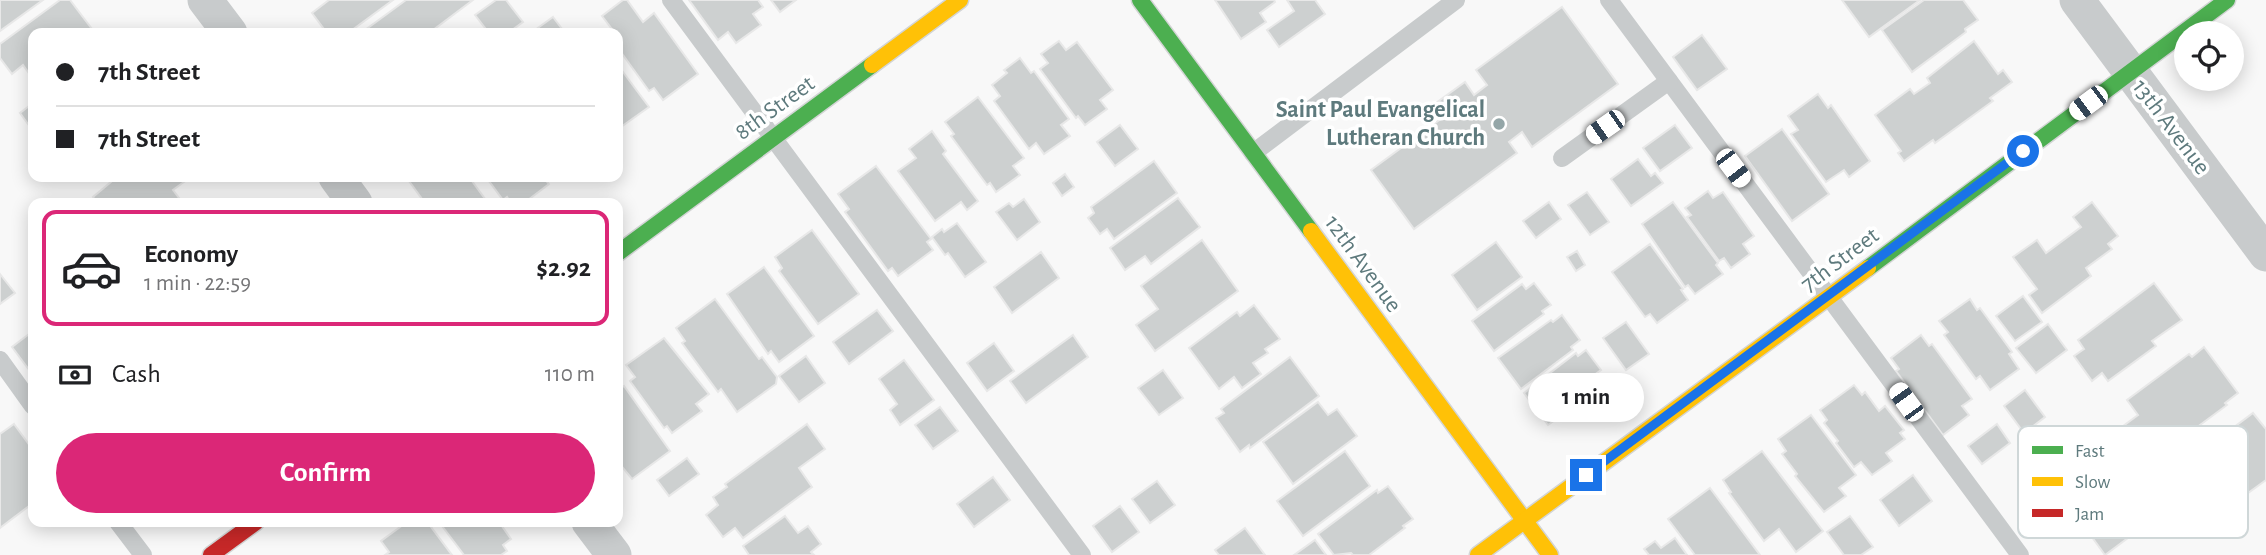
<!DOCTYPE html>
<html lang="en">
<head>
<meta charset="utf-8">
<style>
	body { margin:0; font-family:"Alegreya Sans",sans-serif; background:#f2f2f2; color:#202124; height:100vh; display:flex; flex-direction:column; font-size:26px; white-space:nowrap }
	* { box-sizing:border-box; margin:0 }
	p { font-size:23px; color:#757577 }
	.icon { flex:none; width:38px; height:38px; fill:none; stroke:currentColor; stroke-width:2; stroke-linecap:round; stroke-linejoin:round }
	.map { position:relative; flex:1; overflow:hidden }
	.details { position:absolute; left:28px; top:198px; width:595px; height:329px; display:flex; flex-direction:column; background:#fff; border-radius:14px; box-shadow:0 4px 18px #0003 }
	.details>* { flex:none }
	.top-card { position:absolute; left:28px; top:28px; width:595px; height:154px; border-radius:14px; box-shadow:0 4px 18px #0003; display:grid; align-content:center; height:154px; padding:0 28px; background:#fff }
	.buttons { position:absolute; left:2174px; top:21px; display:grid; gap:14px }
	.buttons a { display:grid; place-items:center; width:70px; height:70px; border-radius:50%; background:#fff; box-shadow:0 4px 18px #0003; font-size:35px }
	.end { position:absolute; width:32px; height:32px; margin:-16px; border:9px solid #1a73e8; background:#fff; box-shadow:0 0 0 4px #fff }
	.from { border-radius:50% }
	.bubble { position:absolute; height:49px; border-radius:24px; background:#fff; box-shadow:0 4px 18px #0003; font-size:23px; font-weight:600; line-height:49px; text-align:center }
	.car { position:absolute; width:21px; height:42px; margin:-21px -10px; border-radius:9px; box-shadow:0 0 5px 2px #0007; background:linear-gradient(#fff 24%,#345 0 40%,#fff 0 76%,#345 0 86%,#fff 0) }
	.top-card b { display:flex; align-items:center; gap:24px; height:66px; font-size:26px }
	.top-card b+b { border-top:2px solid #e0e0e0 }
	.top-card i { width:18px; height:18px; background:#202124 }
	ul { padding:12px 0 0; list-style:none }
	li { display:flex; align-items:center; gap:21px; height:116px; margin:0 14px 10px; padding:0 14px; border:4px solid transparent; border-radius:14px }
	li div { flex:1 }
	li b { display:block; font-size:26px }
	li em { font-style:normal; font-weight:600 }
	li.selected { border-color:#db2777 }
	li>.icon { width:63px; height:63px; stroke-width:1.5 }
	.pay { display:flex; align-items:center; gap:18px; height:77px; padding:0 28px; font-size:26px }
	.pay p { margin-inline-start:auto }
	.action { display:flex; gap:14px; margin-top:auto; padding:14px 28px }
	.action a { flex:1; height:80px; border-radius:42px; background:#db2777; color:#fff; font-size:28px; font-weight:600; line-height:80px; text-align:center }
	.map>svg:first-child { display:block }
	.building { fill:#cdd0d0; stroke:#e8e8e8; stroke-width:2 }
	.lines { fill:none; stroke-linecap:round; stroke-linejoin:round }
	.fast-casing { stroke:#d3d5d5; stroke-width:19 }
	.slow-casing { stroke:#d3d5d5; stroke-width:19 }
	.jam-casing { stroke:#d3d5d5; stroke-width:19 }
	.lane { stroke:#c8cbcc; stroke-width:18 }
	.street { stroke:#c8cbcc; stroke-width:35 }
	.fast { stroke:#4caf50; stroke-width:16 }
	.slow { stroke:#ffc107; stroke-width:16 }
	.jam { stroke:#c62828; stroke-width:16 }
	.route { stroke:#1a73e8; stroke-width:9 }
	.poi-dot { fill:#94a6a8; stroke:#fff; stroke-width:2.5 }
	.labels { text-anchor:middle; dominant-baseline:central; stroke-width:7; stroke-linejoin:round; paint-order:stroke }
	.street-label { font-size:24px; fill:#5e7a7d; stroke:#fff }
	.poi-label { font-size:24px; font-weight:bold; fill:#5e7a7d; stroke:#fff; text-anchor:end }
	.key { fill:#fff; stroke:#cfd7d8; stroke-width:2 }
	.key-label { font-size:19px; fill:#5e7a7d }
</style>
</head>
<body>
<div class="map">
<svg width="2266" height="555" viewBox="0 0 2266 555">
	<rect width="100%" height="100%" fill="#f8f8f8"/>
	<g class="building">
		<path d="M0 0H43L0 31Z"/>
		<path d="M60 0H70L95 33H33V79L23 65 12 74 0 58V44Z"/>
		<path d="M329 0H393L348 33H327L312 13Z"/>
		<path d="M406 0H473L429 33H361Z"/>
		<path d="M496 0H506L523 22 508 33H489L475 15Z"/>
		<path d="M623 0H627L643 22 654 13 698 74 663 100 654 88 649 91 618 48V33H615L602 16Z"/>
		<path d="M689 0H758L763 7 753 14 761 25 736 43 728 32 718 40Z"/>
		<path d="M771 0H796L780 12Z"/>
		<path d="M1215 0H1274L1275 2 1260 13 1266 22 1241 39Z"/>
		<path d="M1287 0H1315L1325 14 1279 47 1267 30 1294 11Z"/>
		<path d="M1842 0H1920L1869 37Z"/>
		<path d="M1924 0H1963L1978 20 1965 29 1966 32 1912 72 1882 30Z"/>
		<path d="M1562 7 1618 84 1532 147 1522 132 1509 142 1517 153 1414 229 1371 170 1446 115 1436 103 1465 82 1474 95 1487 85 1476 70Z"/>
		<path d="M553 17 565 33H538L535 30Z"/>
		<path d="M1702 35 1727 69 1697 90 1673 57Z"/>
		<path d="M1059 41 1066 50 1077 42 1113 90 1100 100 1107 109 1085 125 1078 116 1076 118 1040 69 1048 63 1041 54Z"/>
		<path d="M1974 41 1998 74 2003 70 2012 82 1990 98 1993 101 1935 143 1933 140 1904 161 1898 153 1901 151 1875 115 1910 89 1914 94 1930 83 1927 78Z"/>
		<path d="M1020 58 1031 73 1034 71 1069 119 1061 125 1070 136 1044 154 1036 143 1029 149 994 101 1000 96 992 85 1007 73 1004 70Z"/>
		<path d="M620 68 649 107 618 129V70Z"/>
		<path d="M1818 94 1828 108 1831 105 1870 161 1849 177 1844 170 1826 182 1791 134 1798 130 1788 116Z"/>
		<path d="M978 97 1024 158 1013 166 1020 175 996 192 990 183 987 185 951 136 954 134 945 122Z"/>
		<path d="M33 103V131L20 113Z"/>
		<path d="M1120 125 1138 149 1115 166 1097 142Z"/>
		<path d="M1675 125 1692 148 1660 171 1643 148Z"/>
		<path d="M1782 129 1829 194 1792 221 1745 156Z"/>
		<path d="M932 131 946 151 943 154 978 201 967 210 961 202 935 221 898 171 916 158 909 149Z"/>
		<path d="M1638 159 1651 176 1655 173 1663 183 1631 206 1611 179Z"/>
		<path d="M1154 161 1177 193 1114 239 1107 229 1100 234 1088 218 1094 213 1091 207Z"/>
		<path d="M876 166 931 239 927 242 933 250 898 276 892 268 888 271 845 212 849 209 838 194Z"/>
		<path d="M1065 174 1074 187 1062 196 1053 183Z"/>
		<path d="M109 177H186L188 179 173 190 179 198 171 203H97L93 197 112 181Z"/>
		<path d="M415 177H469L488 203H425L409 181Z"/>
		<path d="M486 177H543L549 184 524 203H511L507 197 503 200Z"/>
		<path d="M1708 191 1713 198 1723 192 1754 236 1743 244 1750 254 1731 268 1724 258 1719 261 1687 217 1691 215 1685 208Z"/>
		<path d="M1587 192 1609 222 1590 235 1568 205Z"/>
		<path d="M1178 198 1200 227 1151 264 1145 256 1125 270 1110 248Z"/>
		<path d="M1024 199 1040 222 1017 240 996 212 1009 203 1013 207Z"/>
		<path d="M1549 202 1561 219 1536 238 1523 221Z"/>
		<path d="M1673 202 1718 263 1716 265 1723 274 1695 294 1688 285 1685 287 1642 224Z"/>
		<path d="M2092 202 2118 236 2108 244 2112 249 2086 268 2091 276 2042 313 2029 295 2037 289 2013 257 2037 240 2046 253 2081 227 2073 217Z"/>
		<path d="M957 223 986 262 965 277 948 253 945 255 932 237 942 229 944 232Z"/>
		<path d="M812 230 859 294 818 324 779 271 782 268 775 257Z"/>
		<path d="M1202 240 1238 291 1155 351 1136 325 1158 309 1141 286Z"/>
		<path d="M1496 242 1522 277 1477 310 1452 275Z"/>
		<path d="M1650 244 1683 289 1681 290 1688 300 1657 323 1650 314 1645 317 1612 272Z"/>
		<path d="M1577 251 1585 265 1576 271 1567 257Z"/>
		<path d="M1041 252 1059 278 1012 313 994 287Z"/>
		<path d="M764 267 814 336 779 362 771 351 768 354 727 294Z"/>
		<path d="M0 274 15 293 0 304Z"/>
		<path d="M1534 283 1551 305 1542 311 1544 314 1494 351 1472 321 1522 284 1526 289Z"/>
		<path d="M2154 283 2182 320 2152 341 2156 346 2108 381 2102 373 2092 381 2074 356 2084 349 2078 340Z"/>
		<path d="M2023 296 2042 322 2015 341 1996 316Z"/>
		<path d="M715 299 759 359 762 357 777 377 776 384 737 412 721 389 718 392 682 343 685 341 676 328Z"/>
		<path d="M1970 299 1977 310 1980 308 2012 352 2009 354 2019 369 1990 390 1980 376 1976 379 1944 335 1948 332 1939 321Z"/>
		<path d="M1254 305 1280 339 1265 349 1268 353 1253 363 1261 374 1242 388 1234 377 1219 389 1189 348 1237 312 1240 316Z"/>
		<path d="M877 310 893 331 849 364 833 342Z"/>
		<path d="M1562 315 1580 340 1571 347 1573 350 1521 389 1498 358 1551 320 1553 322Z"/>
		<path d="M1626 322 1649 354 1626 370 1603 338Z"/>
		<path d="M2048 324 2067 350 2036 373 2016 348Z"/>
		<path d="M33 331V375L12 347Z"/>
		<path d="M1073 335 1088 357 1026 403 1010 381Z"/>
		<path d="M1921 335 1929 346 1932 344 1972 399 1962 406 1969 415 1943 435 1896 371 1899 369 1891 358Z"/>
		<path d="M664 338 709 394 696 404 702 411 672 433 667 426 664 428 630 381 635 377 626 365Z"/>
		<path d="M994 343 1014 371 987 391 967 363Z"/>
		<path d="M2204 347 2238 393 2225 403 2227 405 2100 499 2073 463 2138 415 2127 400 2189 354 2192 357Z"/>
		<path d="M1586 350 1601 370 1593 376 1602 388 1559 419 1558 418 1548 425 1524 393 1576 353 1578 356Z"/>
		<path d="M806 356 825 383 799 402 779 376Z"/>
		<path d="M1290 357 1319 396 1250 448 1249 445 1240 452 1216 418 1224 413 1221 409Z"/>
		<path d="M904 360 934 400 900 425 890 410 897 404 879 379Z"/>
		<path d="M1163 370 1183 398 1159 415 1138 388Z"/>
		<path d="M618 381 622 387 624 386 670 451 632 479 618 462Z"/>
		<path d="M1854 385 1862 395 1865 392 1879 411 1885 406 1904 430 1900 433 1905 439 1886 453 1892 461 1872 475 1861 462 1854 467 1836 443 1838 441 1824 423 1827 420 1820 410Z"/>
		<path d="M2025 390 2045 417 2024 433 2004 406Z"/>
		<path d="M1318 402 1328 415 1337 409 1357 436 1293 484 1263 442Z"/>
		<path d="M940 407 958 431 933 449 915 425Z"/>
		<path d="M2253 413 2266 429V480L2222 512 2186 463Z"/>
		<path d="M1811 415 1856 475 1839 488 1846 496 1824 512 1795 476 1797 474 1782 454 1786 451 1778 439Z"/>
		<path d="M14 424 33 450V503L0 528V434Z"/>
		<path d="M807 424 825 449 799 468 812 487 743 538 735 528 723 537 706 515 718 505 713 497 727 487 725 484Z"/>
		<path d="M1997 424 2010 443 1982 464 1968 446Z"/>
		<path d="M1345 451 1370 486 1303 536 1277 501Z"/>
		<path d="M1762 451 1823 531 1796 552 1779 529 1764 541 1729 493 1731 492 1723 480Z"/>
		<path d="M687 458 699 474 669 496 657 480Z"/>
		<path d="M1913 475 1932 501 1899 526 1880 500Z"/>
		<path d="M993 477 1010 500 974 527 957 504Z"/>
		<path d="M1157 481 1175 505 1150 523 1132 499Z"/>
		<path d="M1388 486 1413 519 1403 526 1405 528 1369 555H1353L1351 553 1334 555 1318 534 1377 490 1378 493Z"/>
		<path d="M1710 488 1760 555H1695L1668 519Z"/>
		<path d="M2116 496 2140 529 2105 555 2081 522Z"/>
		<path d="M1120 506 1139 532 1112 552 1093 526Z"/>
		<path d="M785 516 798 533 808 526 821 544 811 552 814 555H749L743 546Z"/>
		<path d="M1850 516 1873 547 1861 555H1844L1827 532Z"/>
		<path d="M407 522 428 523 452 555H385L389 552 381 541Z"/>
		<path d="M439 522H499L511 539 503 545 507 551 501 555H464Z"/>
		<path d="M1245 528 1265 555H1219L1215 550Z"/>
		<path d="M1675 538 1687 555H1649L1644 549 1655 541 1661 548Z"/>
		<path d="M1315 540 1326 555H1294Z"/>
	</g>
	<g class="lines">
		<defs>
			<g id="fast">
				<path d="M1140 0 1311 231"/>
				<path d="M618 253 872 65"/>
				<path d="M1868 268 2227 0"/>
			</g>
			<g id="slow">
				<path d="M872 65 960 0"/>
				<path d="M1311 231 1550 555"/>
				<path d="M1478 555 1868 268"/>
			</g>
			<path id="jam" d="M211 555 256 522"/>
		</defs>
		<use href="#fast" class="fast-casing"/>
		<use href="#slow" class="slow-casing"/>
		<use href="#jam" class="jam-casing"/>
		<g class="lane">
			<path d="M671 0 1082 555"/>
			<path d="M1609 0 2020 555"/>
			<path d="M1253 153 1456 0"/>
			<path d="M1562 158 1669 81"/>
			<path d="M0 360 33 406"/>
			<path d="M118 522 143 555"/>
		</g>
		<g class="street">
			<path d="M205 0 230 33"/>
			<path d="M2077 0 2266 254"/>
			<path d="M336 177 355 203"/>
			<path d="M589 522 614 555"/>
		</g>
		<use href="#fast" class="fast"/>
		<use href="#slow" class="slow"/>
		<use href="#jam" class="jam"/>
	</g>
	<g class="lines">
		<path class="route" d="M1586 475 2023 151"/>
	</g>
	<circle class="poi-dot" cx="1499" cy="124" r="7"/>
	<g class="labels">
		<g class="street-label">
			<text transform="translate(775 108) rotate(-36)">8th Street</text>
			<text transform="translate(2171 127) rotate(53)">13th Avenue</text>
			<text transform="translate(1840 260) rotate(-37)">7th Street</text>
			<text transform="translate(1363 264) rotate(54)">12th Avenue</text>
		</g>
		<g class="poi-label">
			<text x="1485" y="110">Saint Paul Evangelical<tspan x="1485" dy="28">Lutheran Church</tspan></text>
		</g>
	</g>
	<rect x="2018" y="426" width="230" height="112" rx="10" class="key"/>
	<rect x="2032" y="446" width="31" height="8" fill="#4caf50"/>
	<rect x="2032" y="477" width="31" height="9" fill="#ffc107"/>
	<rect x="2032" y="509" width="31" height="8" fill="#c62828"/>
	<g class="key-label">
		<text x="2075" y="457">Fast</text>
		<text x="2075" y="488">Slow</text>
		<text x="2075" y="520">Jam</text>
	</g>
</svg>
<div class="buttons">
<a><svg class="icon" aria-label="locate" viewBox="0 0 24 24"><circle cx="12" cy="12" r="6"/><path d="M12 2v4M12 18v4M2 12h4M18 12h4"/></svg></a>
</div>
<i class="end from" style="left:2023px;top:151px"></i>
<i class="end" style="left:1586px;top:475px"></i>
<div class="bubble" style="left:1528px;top:373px;width:116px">1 min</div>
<i class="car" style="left:2088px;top:103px;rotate:233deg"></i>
<i class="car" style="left:1605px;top:127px;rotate:235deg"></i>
<i class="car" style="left:1733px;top:168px;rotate:143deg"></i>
<i class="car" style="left:1906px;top:402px;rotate:324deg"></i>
<div class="top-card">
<b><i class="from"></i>7th Street</b>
<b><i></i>7th Street</b>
</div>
<section class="details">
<ul>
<li class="selected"><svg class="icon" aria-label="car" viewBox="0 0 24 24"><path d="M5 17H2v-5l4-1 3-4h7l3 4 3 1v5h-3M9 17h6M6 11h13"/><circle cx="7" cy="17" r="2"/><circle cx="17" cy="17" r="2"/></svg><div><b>Economy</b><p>1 min · 22:59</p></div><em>$2.92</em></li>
</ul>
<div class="pay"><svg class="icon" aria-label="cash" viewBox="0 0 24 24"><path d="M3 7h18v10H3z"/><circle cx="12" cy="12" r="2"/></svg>Cash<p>110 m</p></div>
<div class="action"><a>Confirm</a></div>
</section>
</div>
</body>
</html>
